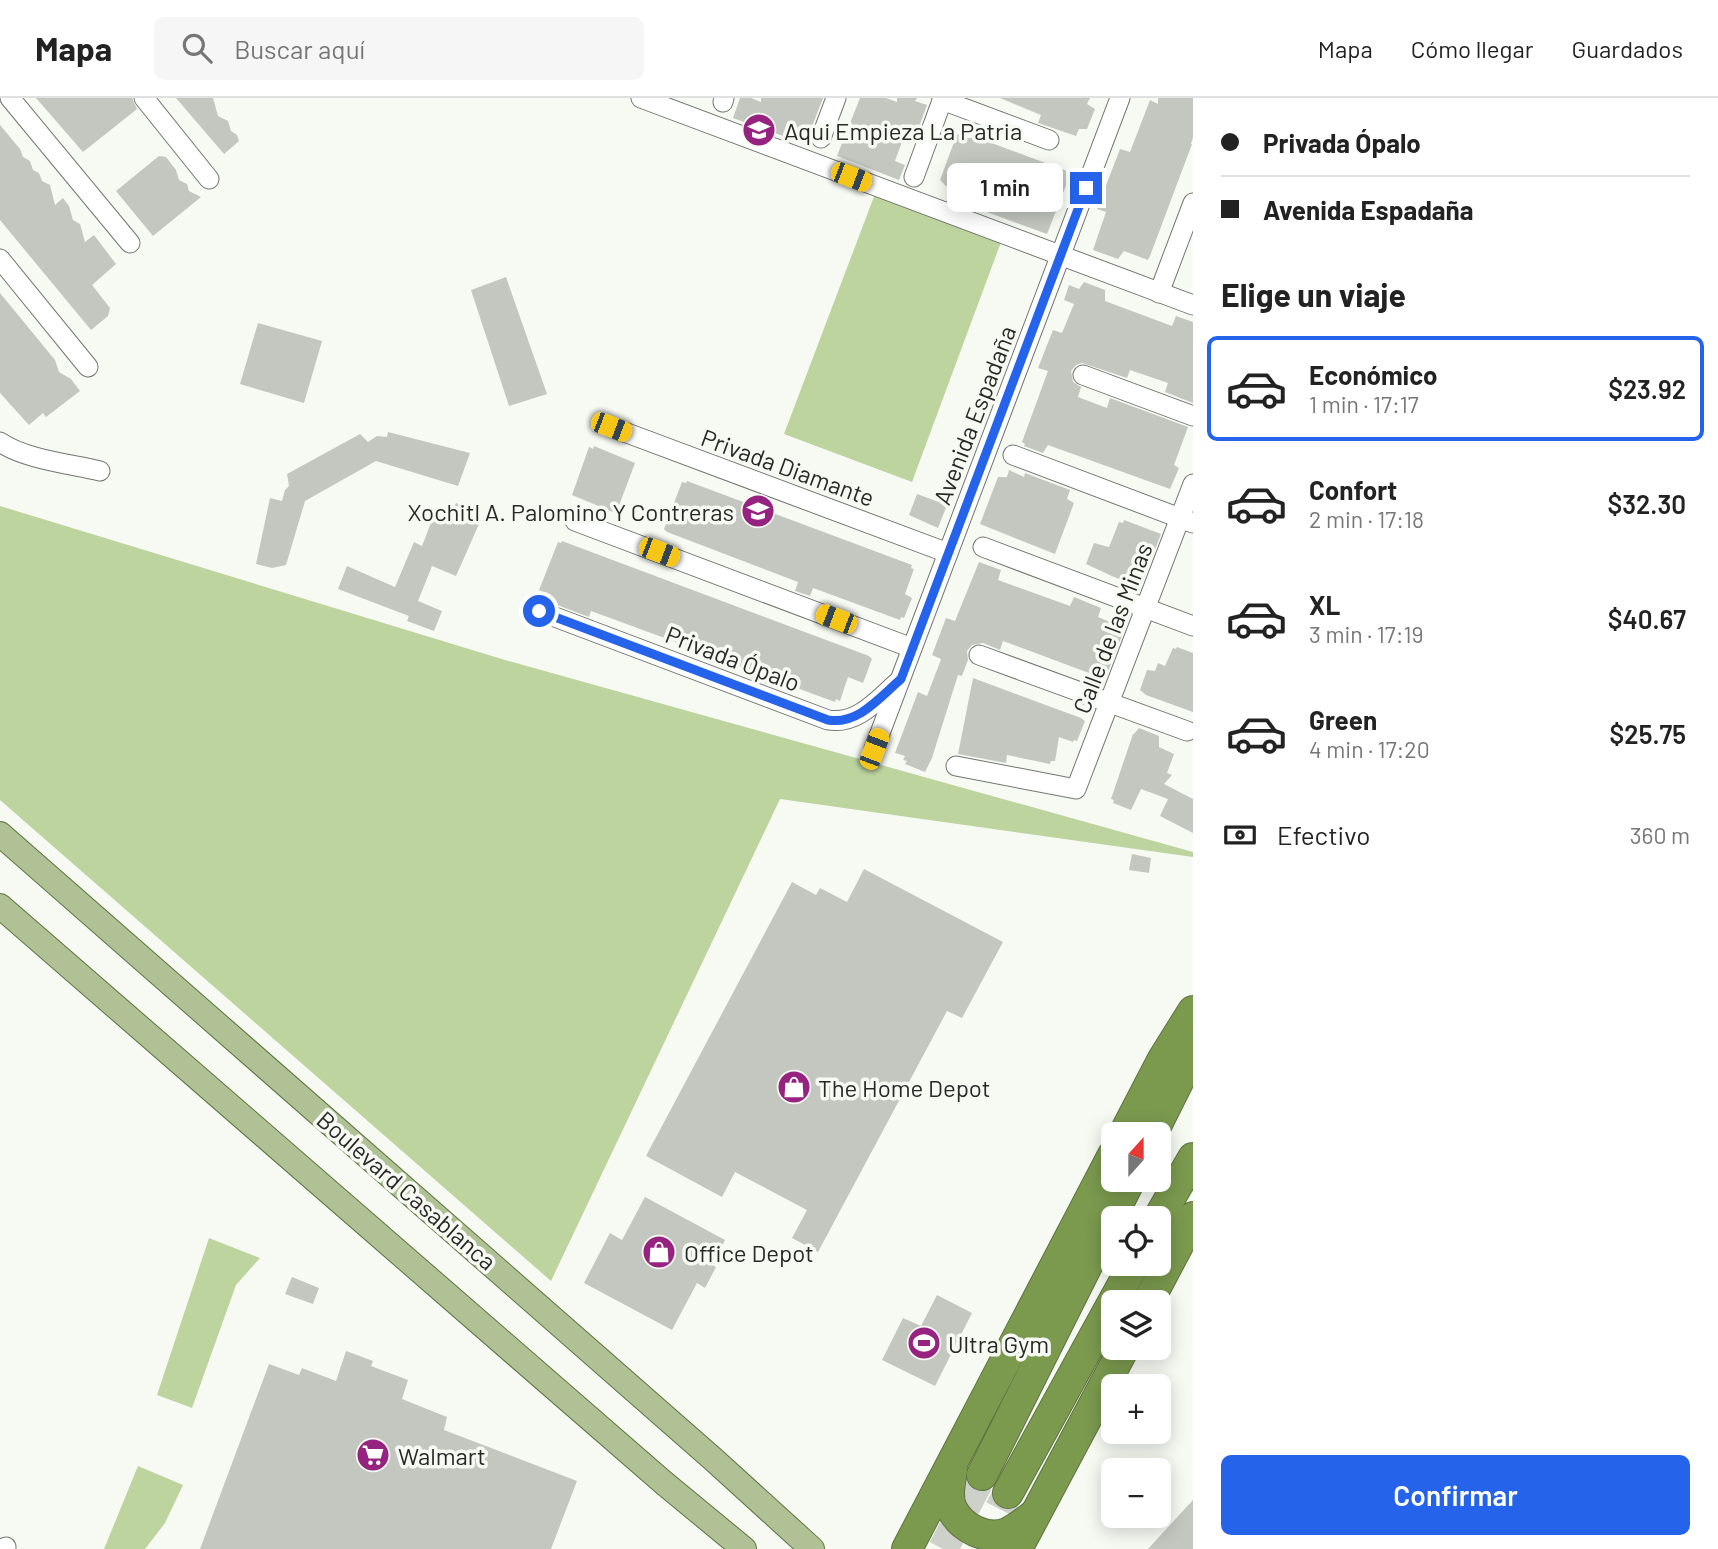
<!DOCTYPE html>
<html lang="es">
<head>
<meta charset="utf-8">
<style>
	body { margin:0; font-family:Barlow,sans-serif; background:#f6f6f6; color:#222; height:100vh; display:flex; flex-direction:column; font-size:26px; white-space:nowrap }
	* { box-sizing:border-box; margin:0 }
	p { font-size:23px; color:#767676 }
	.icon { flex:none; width:38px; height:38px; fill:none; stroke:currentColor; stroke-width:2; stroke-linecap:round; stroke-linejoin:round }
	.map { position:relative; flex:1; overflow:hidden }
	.drawer { display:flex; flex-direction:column; background:#fff; width:525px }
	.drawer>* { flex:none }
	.top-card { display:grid; align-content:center; height:154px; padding:0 28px; background:#fff }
	.needle { width:46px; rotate:21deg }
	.buttons { position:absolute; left:1101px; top:1024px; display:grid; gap:14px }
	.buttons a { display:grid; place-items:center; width:70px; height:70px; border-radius:10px; background:#fff; box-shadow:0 4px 18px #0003; font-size:35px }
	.end { position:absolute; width:32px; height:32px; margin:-16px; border:9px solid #2563eb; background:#fff; box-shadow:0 0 0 4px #fff }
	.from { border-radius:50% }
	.bubble { position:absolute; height:49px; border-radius:10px; background:#fff; box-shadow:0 4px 18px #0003; font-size:23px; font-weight:600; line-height:49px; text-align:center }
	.car { position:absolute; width:21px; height:42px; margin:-21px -10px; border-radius:9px; box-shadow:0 0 5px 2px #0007; background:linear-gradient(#f5c518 24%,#345 0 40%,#f5c518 0 76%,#345 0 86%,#f5c518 0) }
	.top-card b { display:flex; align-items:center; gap:24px; height:66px; font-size:26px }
	.top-card b+b { border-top:2px solid #e0e0e0 }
	.top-card i { width:18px; height:18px; background:#222 }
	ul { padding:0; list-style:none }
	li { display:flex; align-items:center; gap:21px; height:105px; margin:0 14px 10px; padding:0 14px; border:4px solid transparent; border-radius:10px }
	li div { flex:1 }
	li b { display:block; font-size:26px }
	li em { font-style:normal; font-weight:600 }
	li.current { border-color:#2563eb }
	li>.icon { width:63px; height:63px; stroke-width:1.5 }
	h2 { padding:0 28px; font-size:32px; line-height:84px }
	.pay { display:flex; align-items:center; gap:18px; height:77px; padding:0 28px; font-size:26px }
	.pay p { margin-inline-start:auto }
	.button { display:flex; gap:14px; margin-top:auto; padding:14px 28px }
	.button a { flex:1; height:80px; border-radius:10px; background:#2563eb; color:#fff; font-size:28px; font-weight:600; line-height:80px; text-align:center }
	header { display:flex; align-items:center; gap:42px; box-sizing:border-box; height:98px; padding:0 35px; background:#fff; border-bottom:2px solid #e0e0e0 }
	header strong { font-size:33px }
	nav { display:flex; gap:38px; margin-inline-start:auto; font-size:24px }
	.search { width:490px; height:63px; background:#f6f6f6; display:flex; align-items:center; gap:18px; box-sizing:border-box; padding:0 24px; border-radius:10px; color:#767676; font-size:26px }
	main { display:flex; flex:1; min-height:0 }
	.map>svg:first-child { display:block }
	.green { fill:#bdd49f }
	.building { fill:#c4c7c0 }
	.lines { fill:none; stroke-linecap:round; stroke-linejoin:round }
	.highway-tunnel { stroke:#ced0ca; stroke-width:30; stroke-dasharray:30 15; stroke-linecap:butt }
	.minor-casing { stroke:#737670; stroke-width:21 }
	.major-casing { stroke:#5e7240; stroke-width:26 }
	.highway-casing { stroke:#5e7240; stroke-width:32 }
	.minor { stroke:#fff; stroke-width:19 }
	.major { stroke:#b0c295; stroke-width:24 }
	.highway { stroke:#7b9a4e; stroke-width:30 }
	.route { stroke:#2563eb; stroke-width:9 }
	.labels { text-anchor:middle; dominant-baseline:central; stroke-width:7; stroke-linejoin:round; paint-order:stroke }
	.poi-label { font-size:24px; fill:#282927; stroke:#f7faf3; text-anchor:start }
	.street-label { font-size:24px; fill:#282927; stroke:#f7faf3 }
</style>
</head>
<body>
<header>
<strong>Mapa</strong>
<div class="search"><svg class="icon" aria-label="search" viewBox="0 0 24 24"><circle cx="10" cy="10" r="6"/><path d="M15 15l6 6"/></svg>Buscar aquí</div>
<nav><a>Mapa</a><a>Cómo llegar</a><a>Guardados</a></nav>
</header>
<main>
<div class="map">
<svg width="1193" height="1451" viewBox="0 0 1193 1451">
	<rect width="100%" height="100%" fill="#f7faf3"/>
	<g class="green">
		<path d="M878 88 1004 136 912 384 784 336Z"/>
		<path d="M0 408 505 562 1193 754V759L780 701 551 1183 0 702Z"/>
		<path d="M209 1140 260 1160 236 1187 192 1310 157 1297Z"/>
		<path d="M138 1368 183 1387 165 1425 145 1451H104Z"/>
	</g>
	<g class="building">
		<path d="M36 0H132L137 11 83 54Z"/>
		<path d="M176 0H213L218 18 228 23 231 33 237 37 239 43 224 56Z"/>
		<path d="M740 0H751L761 4V0H823L811 31 801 28 794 42 733 20Z"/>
		<path d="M860 0H886L897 4V0H917L915 3 927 7 916 37 906 33 895 63 905 67 899 82 837 58Z"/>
		<path d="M1000 0H1090L1087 6 1095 11 1087 31H1079L1076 38 1038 25 1041 17Z"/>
		<path d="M1158 0H1193V39L1191 46H1192L1150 158 1148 162 1124 153 1118 161 1093 152 1106 114 1097 111 1120 51 1130 54 1150 2 1158 6Z"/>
		<path d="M0 27 20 51 23 59 30 63 33 72 39 75 42 83 50 87 55 107 63 100 69 108 73 122 80 126 85 144 94 137 116 166 92 187 110 210 108 218 91 232 0 122Z"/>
		<path d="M957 36 968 40H978L1067 73 1066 75 1070 77 1047 136 965 106 969 96 946 88 940 82Z"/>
		<path d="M159 58 166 59 176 72 179 82 187 86 189 93 201 99 153 138 116 93Z"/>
		<path d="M506 179 547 296 509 308 471 192Z"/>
		<path d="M1084 184 1105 192V203L1172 228 1176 218 1193 224V305L1165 294 1168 285 1130 272 1127 280 1082 265 1076 267 1071 273 1073 284 1081 289 1078 299 1107 310 1110 300 1188 329 1174 367 1179 370 1170 391 1048 347 1043 355 1024 348 1025 346 1022 344 1048 273 1038 270 1053 232 1062 235 1074 206 1064 202 1069 187 1079 191Z"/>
		<path d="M0 195 55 262 59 274 71 281 80 293 46 319 43 315 29 327 0 295Z"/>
		<path d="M258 225 322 243 304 305 240 286Z"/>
		<path d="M388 334 470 355 458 388 376 363 305 403 286 467 272 470 256 466 270 400 282 403 285 392 289 388 287 376 360 336 368 344 377 338 387 339Z"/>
		<path d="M594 348 635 365 617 413 613 411V414L572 397 589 349 593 351Z"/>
		<path d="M1009 372 1024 379 1025 375 1070 392 1067 401 1074 405 1055 456 980 426 998 379H1007Z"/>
		<path d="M687 383 912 467 911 470 914 471 905 496 912 500 904 520 901 519 900 522 813 490 810 498 795 493 798 484 667 434 664 431 682 384 686 385Z"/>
		<path d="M917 396 947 407 938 430 909 417Z"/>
		<path d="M456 405 473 412 469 422 479 426 456 478 432 468 418 503 442 513 434 533 407 523 409 518 338 491 347 468 395 489 414 444 422 448 432 422 451 416Z"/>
		<path d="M1124 422 1161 436 1141 488 1114 479 1086 466 1094 445 1109 449 1119 424 1123 425Z"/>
		<path d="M562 443 869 558 872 561 863 585 848 579 840 603 836 601 835 604 786 586 783 592 746 578 749 572 700 553 591 513 589 519 544 502 546 496 539 492 558 444 561 445Z"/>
		<path d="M979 464 1001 472 998 482 1070 508 1074 499 1101 510 1098 519 1125 530 1105 581 1003 543 1000 552 983 545 972 547 967 553 968 562 962 578 958 577 932 660 925 674 905 666 907 663 903 662 905 658 895 655 918 594 927 598 940 564 941 561 932 557 946 520 955 523Z"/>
		<path d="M1177 549 1193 555V614L1146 597 1140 592 1147 572 1155 573 1158 565 1165 568 1173 550 1176 551Z"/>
		<path d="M973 580 1081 620 1085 623 1077 643 1074 642 1073 644 1059 639 1055 663H1051L1050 666 1007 657 1006 665 958 656Z"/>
		<path d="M1139 630 1159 638V649L1174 656 1167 675 1172 677 1164 686 1193 701V735L1160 718 1168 701 1141 691 1131 712 1113 705 1114 702 1111 701 1133 636H1134Z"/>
		<path d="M1132 756 1151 760 1149 775 1129 772Z"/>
		<path d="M864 771 1003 844 962 920 947 913 818 1154 792 1140 807 1112 735 1074 722 1099 646 1058 792 784 816 797 820 790 847 804Z"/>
		<path d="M645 1099 725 1142 712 1167 716 1169 705 1190 697 1185 672 1232 584 1185 610 1135 622 1142Z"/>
		<path d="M292 1179 319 1190 313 1206 285 1196Z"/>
		<path d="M937 1197 972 1215 935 1288 882 1262 903 1220 921 1228Z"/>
		<path d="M346 1253 373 1263 371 1268 408 1282 402 1301 447 1319 444 1332 577 1383 551 1451H200L269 1266 299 1277 302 1270 336 1283Z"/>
		<path d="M1193 1402V1451H1148Z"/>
	</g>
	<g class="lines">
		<g class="highway-tunnel">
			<path d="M943 1451 982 1377"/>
			<path d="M979 1451 1008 1395"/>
		</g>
		<defs>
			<g id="minor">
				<path d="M10 0 130 145"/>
				<path d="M144 0 209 81"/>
				<path d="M641 0 1193 207"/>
				<path d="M942 2 1049 42"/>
				<path d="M723 4 724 0"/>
				<path d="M821 40 836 0"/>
				<path d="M914 79 943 0"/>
				<path d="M0 161 88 269"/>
				<path d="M1159 195 1193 105"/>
				<path d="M1083 277 1193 318"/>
				<path d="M611 329 948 455"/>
				<path d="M0 344C24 361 71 366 100 373"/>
				<path d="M1013 357 1193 425"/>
				<path d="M575 423 912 550"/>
				<path d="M983 449 1193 528"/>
				<path d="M539 513 828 622C858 627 878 601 899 583"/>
				<path d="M979 557 1187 633"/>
				<path d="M874 651 1120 0"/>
				<path d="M956 668 1076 691 1193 386"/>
				<path d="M1 1451 6 1449"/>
			</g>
			<g id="major">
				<path d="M0 736 713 1361 812 1451"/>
				<path d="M0 808 664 1385 744 1451"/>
			</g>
			<g id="highway">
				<path d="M1124 1036 1163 961 1193 913"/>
				<path d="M1152 1036 1193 954"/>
				<path d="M1158 1121 1193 1060"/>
				<path d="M1148 1204 1193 1119"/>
				<path d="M952 1372C950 1384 946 1399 952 1411 961 1430 987 1443 1007 1435 1018 1430 1026 1423 1035 1416"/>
				<path d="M982 1377 1130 1082"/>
				<path d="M1008 1395 1134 1166"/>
				<path d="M907 1451 1113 1057"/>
				<path d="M1017 1451 1124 1250"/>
			</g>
		</defs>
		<use href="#minor" class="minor-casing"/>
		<use href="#major" class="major-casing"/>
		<use href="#highway" class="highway-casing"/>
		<use href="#minor" class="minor"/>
		<use href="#major" class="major"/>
		<use href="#highway" class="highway"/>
	</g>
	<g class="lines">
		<path class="route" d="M539 513 828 622C858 627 879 600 901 581L1086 90"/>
	</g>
	<defs>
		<symbol id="school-disc" viewBox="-11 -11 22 22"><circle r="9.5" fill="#972380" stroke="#f7faf3"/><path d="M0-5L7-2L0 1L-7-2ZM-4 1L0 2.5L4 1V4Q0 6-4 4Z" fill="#fff"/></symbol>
		<symbol id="shop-disc" viewBox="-11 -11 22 22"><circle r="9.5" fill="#972380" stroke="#f7faf3"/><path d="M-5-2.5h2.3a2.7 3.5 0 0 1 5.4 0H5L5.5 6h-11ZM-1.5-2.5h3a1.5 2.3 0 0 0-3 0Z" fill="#fff"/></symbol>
		<symbol id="stadium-disc" viewBox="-11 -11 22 22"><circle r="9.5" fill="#972380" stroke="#f7faf3"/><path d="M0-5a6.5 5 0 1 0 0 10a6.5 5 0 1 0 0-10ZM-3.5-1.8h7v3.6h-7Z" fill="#fff"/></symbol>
		<symbol id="supermarket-disc" viewBox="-11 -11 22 22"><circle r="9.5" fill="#972380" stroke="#f7faf3"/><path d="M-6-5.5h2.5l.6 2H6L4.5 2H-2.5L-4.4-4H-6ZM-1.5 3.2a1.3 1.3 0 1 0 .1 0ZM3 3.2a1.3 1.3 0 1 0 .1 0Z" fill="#fff"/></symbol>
	</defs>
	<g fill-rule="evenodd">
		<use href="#school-disc" x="740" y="13" width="38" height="38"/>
		<use href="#school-disc" x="739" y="394" width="38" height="38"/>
		<use href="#shop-disc" x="775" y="970" width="38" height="38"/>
		<use href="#shop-disc" x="640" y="1135" width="38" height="38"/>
		<use href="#stadium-disc" x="905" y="1226" width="38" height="38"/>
		<use href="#supermarket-disc" x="354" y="1338" width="38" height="38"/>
	</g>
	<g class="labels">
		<g class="poi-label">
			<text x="784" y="32">Aqui Empieza La Patria</text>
			<text x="734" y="413" text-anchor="end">Xochitl A. Palomino Y Contreras</text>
			<text x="818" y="989">The Home Depot</text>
			<text x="684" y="1154">Office Depot</text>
			<text x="948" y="1245">Ultra Gym</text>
			<text x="398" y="1357">Walmart</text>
		</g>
		<g class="street-label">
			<text transform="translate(974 317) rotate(-69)">Avenida Espadaña</text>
			<text transform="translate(788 369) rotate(20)">Privada Diamante</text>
			<text transform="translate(1112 530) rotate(-69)">Calle de las Minas</text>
			<text transform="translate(733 560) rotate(21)">Privada Ópalo</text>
			<text transform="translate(407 1092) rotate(41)">Boulevard Casablanca</text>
		</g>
	</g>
</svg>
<div class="buttons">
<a><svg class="needle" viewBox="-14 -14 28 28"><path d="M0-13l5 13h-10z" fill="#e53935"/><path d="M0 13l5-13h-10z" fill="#767676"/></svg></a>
<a><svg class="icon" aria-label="locate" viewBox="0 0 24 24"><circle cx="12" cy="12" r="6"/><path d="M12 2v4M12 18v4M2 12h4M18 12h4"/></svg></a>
<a><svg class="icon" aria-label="layers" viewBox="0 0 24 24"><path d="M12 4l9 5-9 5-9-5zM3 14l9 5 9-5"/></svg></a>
<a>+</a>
<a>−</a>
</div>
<i class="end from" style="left:539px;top:513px"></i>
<i class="end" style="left:1086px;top:90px"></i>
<div class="bubble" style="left:947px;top:65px;width:116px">1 min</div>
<i class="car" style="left:851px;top:79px;rotate:111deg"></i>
<i class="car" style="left:611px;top:329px;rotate:111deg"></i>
<i class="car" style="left:659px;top:454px;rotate:111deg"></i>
<i class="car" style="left:836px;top:521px;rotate:291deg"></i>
<i class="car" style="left:874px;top:651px;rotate:21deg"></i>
</div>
<section class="drawer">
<div class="top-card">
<b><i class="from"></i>Privada Ópalo</b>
<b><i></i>Avenida Espadaña</b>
</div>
<h2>Elige un viaje</h2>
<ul>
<li class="current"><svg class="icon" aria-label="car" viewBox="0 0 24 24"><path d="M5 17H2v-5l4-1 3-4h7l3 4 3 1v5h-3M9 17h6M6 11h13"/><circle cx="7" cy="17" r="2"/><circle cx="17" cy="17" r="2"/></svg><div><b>Económico</b><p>1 min · 17:17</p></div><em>$23.92</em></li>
<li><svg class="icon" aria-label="car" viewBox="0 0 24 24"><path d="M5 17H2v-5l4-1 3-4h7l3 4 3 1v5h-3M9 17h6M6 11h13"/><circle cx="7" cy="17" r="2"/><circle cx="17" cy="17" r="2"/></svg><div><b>Confort</b><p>2 min · 17:18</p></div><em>$32.30</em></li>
<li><svg class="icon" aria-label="car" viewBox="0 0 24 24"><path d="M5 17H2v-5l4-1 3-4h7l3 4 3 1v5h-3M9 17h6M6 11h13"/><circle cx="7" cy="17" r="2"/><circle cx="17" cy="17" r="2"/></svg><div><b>XL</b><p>3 min · 17:19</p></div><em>$40.67</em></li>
<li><svg class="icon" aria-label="car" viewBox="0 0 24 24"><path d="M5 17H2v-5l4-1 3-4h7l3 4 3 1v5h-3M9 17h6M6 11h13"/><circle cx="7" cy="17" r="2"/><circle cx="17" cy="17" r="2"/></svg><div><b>Green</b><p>4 min · 17:20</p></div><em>$25.75</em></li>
</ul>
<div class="pay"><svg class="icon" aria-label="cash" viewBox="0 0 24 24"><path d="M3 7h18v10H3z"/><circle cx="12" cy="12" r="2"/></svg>Efectivo<p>360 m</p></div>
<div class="button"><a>Confirmar</a></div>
</section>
</main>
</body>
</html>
